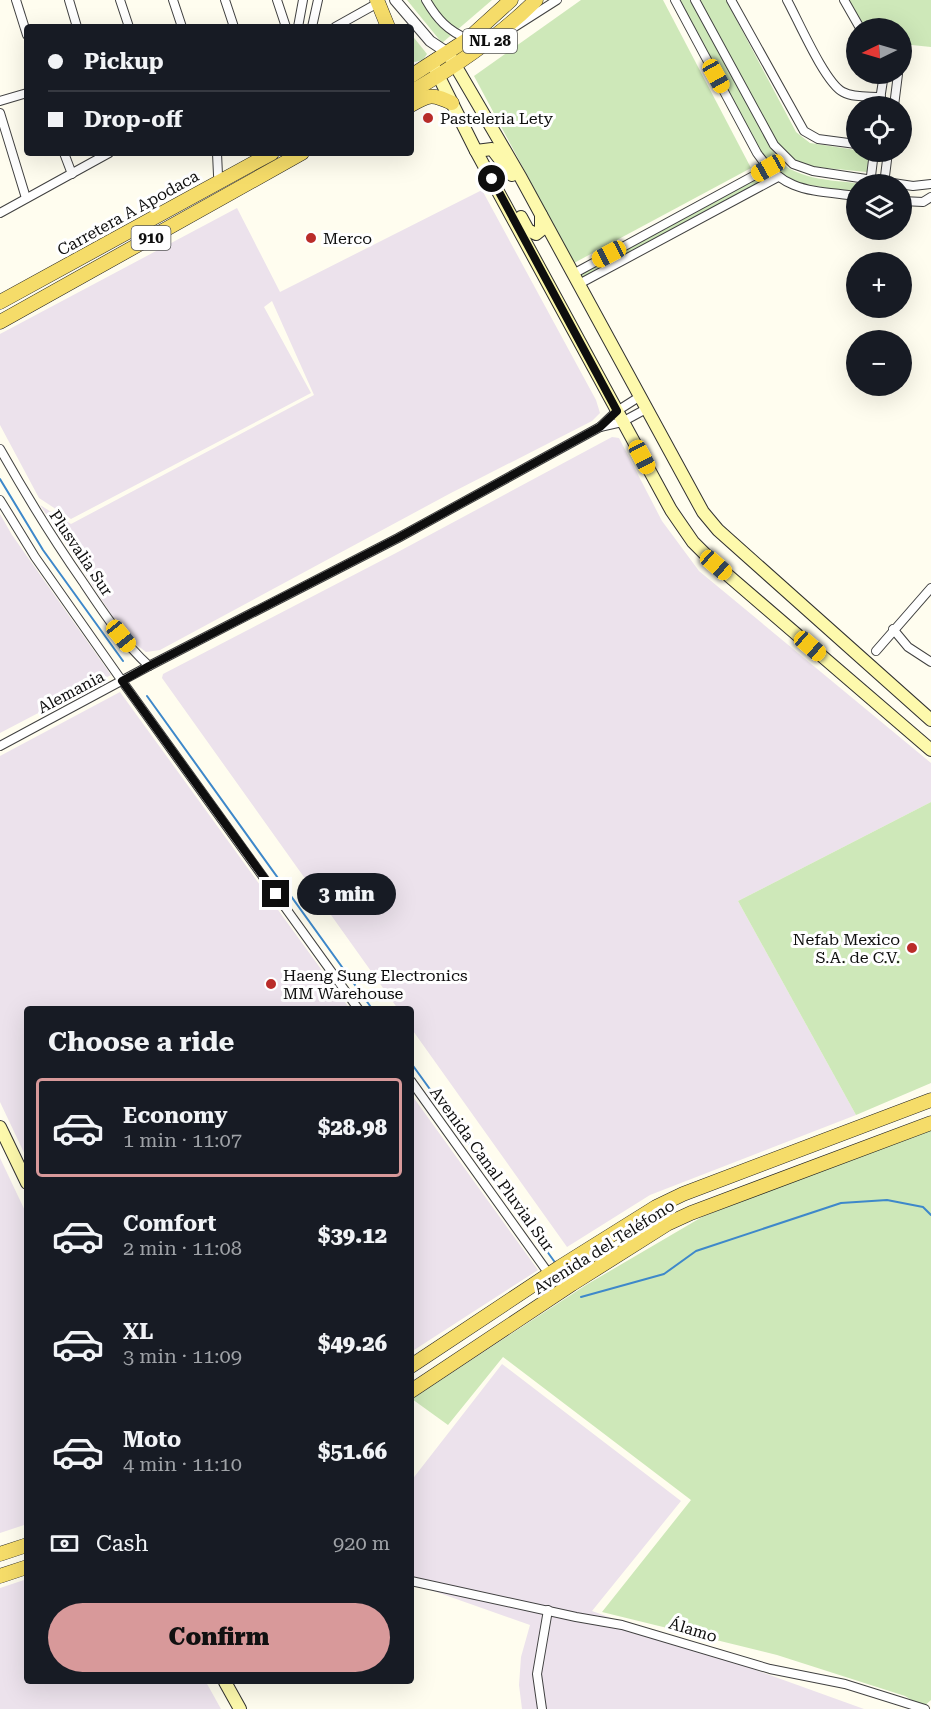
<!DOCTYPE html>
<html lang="en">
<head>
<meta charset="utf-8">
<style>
	body { margin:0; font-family:"Roboto Serif",serif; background:#242831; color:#f1f3f6; height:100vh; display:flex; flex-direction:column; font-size:22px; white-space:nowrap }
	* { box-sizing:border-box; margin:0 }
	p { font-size:20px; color:#9ea1a6 }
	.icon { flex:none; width:33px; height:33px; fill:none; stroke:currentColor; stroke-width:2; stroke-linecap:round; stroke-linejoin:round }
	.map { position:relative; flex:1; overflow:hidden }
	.panel { position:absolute; left:24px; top:1006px; width:390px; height:678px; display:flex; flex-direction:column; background:#171b24; border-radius:6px; box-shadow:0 6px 24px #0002 }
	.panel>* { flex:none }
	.banner { position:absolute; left:24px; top:24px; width:390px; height:132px; border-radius:6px; box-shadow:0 6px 24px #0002; display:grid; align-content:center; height:132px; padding:0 24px; background:#171b24 }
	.needle { width:39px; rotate:265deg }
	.fabs { position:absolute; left:846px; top:18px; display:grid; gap:12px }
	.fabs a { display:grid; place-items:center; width:66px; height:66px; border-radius:50%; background:#171b24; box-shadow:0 6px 24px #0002; font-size:30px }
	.end { position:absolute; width:27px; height:27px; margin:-14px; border:8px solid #0e0e0e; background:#fff; box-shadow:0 0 0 3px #fff }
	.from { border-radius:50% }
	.bubble { position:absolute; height:42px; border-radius:21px; background:#171b24; box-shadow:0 6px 24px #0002; font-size:20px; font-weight:800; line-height:42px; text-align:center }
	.car { position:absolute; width:18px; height:36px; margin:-18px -9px; border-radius:8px; box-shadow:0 0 4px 2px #0007; background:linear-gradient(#f5c518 24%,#345 0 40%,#f5c518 0 76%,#345 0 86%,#f5c518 0) }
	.banner b { display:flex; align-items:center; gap:21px; height:57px; font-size:22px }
	.banner b+b { border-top:2px solid #363941 }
	.banner i { width:15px; height:15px; background:#f1f3f6 }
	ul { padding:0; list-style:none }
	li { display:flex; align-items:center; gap:18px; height:99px; margin:0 12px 9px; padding:0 12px; border:3px solid transparent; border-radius:6px }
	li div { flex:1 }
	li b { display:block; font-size:22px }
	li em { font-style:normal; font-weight:800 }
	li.active { border-color:#d8999a }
	li>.icon { width:54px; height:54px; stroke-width:1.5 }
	h2 { padding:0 24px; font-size:27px; line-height:72px }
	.pay { display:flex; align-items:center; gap:15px; height:66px; padding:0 24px; font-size:22px }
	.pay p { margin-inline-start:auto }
	.action { display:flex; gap:12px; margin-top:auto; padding:12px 24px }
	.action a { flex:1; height:69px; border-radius:36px; background:#d8999a; color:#111; font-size:24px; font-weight:800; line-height:69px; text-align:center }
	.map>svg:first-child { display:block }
	.industrial { fill:#ece2ec }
	.green { fill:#cee8b9 }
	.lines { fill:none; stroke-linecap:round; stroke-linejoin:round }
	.stream { stroke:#3e88ca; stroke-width:2 }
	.minor-casing { stroke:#414141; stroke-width:10 }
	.tertiary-casing { stroke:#414141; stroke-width:12 }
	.secondary-casing { stroke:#303030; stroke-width:14 }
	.primary-casing { stroke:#1f1f1f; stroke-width:15 }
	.minor { stroke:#fff; stroke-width:8 }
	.tertiary { stroke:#fff; stroke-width:10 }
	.secondary { stroke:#fdf9ac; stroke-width:12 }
	.primary { stroke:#f5dc69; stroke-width:14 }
	.route { stroke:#0e0e0e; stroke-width:8 }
	.poi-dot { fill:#ba2c29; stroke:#fff; stroke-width:2 }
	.labels { text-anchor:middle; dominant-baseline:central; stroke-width:6; stroke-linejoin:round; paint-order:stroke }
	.shield { fill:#fff; stroke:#565656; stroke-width:1.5 }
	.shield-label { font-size:15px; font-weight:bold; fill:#0e0e0e }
	.poi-label { font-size:16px; fill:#0e0e0e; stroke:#fff; text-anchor:start }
	.street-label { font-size:16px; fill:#0e0e0e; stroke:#fff }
</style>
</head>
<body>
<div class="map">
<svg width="931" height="1709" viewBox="0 0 931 1709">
	<rect width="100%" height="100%" fill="#fffdef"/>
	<g class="industrial">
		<path d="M482 190 596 400 600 413 592 421 449 494 160 650 146 652 126 637 40 505 71 524 314 395 272 301 264 307 311 393 71 519 39 498 0 425V334L237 208 280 292Z"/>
		<path d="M612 437 619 438 662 521 699 571 931 763V802L738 901 856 1115 650 1195 567 1247 411 1028V1010L398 1009 162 678 163 674 396 553Z"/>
		<path d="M0 514 12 535 111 675 0 733Z"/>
		<path d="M120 692 350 1009 27 1010V1159L0 1102V756Z"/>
		<path d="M411 1094 538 1270 411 1352Z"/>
		<path d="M0 1158 27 1215V1524L0 1533Z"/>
		<path d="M502 1364 681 1501 592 1611 864 1709H522L519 1685 521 1657 530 1625 411 1583V1481Z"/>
		<path d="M27 1579V1682H206L221 1709H0V1588Z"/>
	</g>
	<g class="green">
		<path d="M407 0H492L442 43Z"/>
		<path d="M581 0H663L751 168 574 263 474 76Z"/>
		<path d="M680 0H690L778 160C800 181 835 180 863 184H856V193L799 183 777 173 762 155Z"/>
		<path d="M699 0H726L796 132 810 143 856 150V152H869L867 172 805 166 797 163 779 147Z"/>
		<path d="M850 0H931V47L902 44V28H863L848 1Z"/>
		<path d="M411 34 427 54 423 60 415 62 411 60Z"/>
		<path d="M757 179 760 183 579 280 577 276Z"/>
		<path d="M931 802V1083L856 1115 738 901Z"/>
		<path d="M931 1127V1700L923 1707 905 1696 777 1655 602 1612 691 1500 503 1357 448 1425 412 1399 586 1285 702 1217Z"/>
	</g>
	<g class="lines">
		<g class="stream">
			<path d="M0 479 43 550 123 661"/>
			<path d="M147 696 373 1010"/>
			<path d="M411 1063 554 1261"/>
			<path d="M581 1297 664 1274 696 1251 841 1203 887 1200 923 1207 931 1215"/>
		</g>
		<defs>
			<g id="minor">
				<path d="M16 0 27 35"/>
				<path d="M69 0 77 27"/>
				<path d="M120 0 129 27"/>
				<path d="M173 0 182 27"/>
				<path d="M225 0 234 27"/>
				<path d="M277 0 286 27"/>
				<path d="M426 0C437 19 448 31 468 39"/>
				<path d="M675 0 757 153C784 193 812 190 856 196"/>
				<path d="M695 0 774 145 793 164 813 171 913 186 931 184"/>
				<path d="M731 0 804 131 818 139 856 144"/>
				<path d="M787 0C798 20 825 83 843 92 854 98 869 96 881 97"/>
				<path d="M844 0 860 28"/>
				<path d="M298 27 303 0"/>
				<path d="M312 27 318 0"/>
				<path d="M335 27 378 3"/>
				<path d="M513 28 557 0"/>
				<path d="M0 101 27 93"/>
				<path d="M879 106 884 74"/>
				<path d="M894 106 898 74"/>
				<path d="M0 113 26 198"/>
				<path d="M64 153 72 174"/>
				<path d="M217 153 218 175"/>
				<path d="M870 184 874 152"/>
				<path d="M884 184 888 152"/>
				<path d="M902 201 923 202 931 197"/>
				<path d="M0 213 109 153"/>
				<path d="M573 274 768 168"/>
				<path d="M579 284 778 177"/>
				<path d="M600 427 622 422 646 409"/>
				<path d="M0 449C26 495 53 539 83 582 103 612 122 641 149 666"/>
				<path d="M0 500 35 557 122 681 359 1010"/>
				<path d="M893 629 908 647 931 662"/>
				<path d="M876 651 931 588"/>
				<path d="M0 746 149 666 398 538 600 427 617 411 639 397"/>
				<path d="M411 1081 549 1274"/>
				<path d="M411 1581 576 1617 622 1625 770 1669 845 1684 925 1709"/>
				<path d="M542 1709 537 1674 548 1610"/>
			</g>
			<path id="tertiary" d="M395 0 430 41 448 53"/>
			<g id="secondary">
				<path d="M448 53 521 178 703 512 718 530 931 720"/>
				<path d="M432 63 476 151 671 510 693 542 716 565 931 750"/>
				<path d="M476 151 492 149 512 175"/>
				<path d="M521 217 528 230 536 234 541 230V215"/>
				<path d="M0 1127 27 1183"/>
				<path d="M225 1682 240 1709"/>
			</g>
			<g id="primary">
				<path d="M377 0 388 27"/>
				<path d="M411 76 468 39 511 0"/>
				<path d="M411 92C456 66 499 37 536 0"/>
				<path d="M411 105C430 94 432 94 452 103"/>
				<path d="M0 302 272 153"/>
				<path d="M0 322 302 153"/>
				<path d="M411 1366 560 1267 656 1207 683 1194 931 1100"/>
				<path d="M411 1391 572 1284 667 1224 691 1213 931 1123"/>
				<path d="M0 1554 27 1545"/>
				<path d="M0 1576 27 1567"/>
			</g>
		</defs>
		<use href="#minor" class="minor-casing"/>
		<use href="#tertiary" class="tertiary-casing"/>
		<use href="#secondary" class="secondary-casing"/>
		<use href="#primary" class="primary-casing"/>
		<use href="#minor" class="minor"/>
		<use href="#tertiary" class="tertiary"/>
		<use href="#secondary" class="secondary"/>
		<use href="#primary" class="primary"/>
	</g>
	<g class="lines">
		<path class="route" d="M276 894 122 681 149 666 398 538 600 427 617 411 492 179"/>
	</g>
	<g class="poi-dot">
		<circle cx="428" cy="118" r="6"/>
		<circle cx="311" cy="238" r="6"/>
		<circle cx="912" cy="948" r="6"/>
		<circle cx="271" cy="984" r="6"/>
	</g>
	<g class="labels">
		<g class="shield">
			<rect x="463" y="29" width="54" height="24" rx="4.5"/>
			<rect x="131.5" y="226" width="39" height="24" rx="4.5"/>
		</g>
		<g class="shield-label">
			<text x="490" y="41">NL 28</text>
			<text x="151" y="238">910</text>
		</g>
		<g class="poi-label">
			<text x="440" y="118">Pasteleria Lety</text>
			<text x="323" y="238">Merco</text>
			<text x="900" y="939" text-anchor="end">Nefab Mexico<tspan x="900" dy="18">S.A. de C.V.</tspan></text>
			<text x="283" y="975">Haeng Sung Electronics<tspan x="283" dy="18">MM Warehouse</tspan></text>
		</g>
		<g class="street-label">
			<text transform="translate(128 213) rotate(-29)">Carretera A Apodaca</text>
			<text transform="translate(81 553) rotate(56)">Plusvalia Sur</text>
			<text transform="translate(71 692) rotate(-28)">Alemania</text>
			<text transform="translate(492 1169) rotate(54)">Avenida Canal Pluvial Sur</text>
			<text transform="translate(604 1247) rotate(-32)">Avenida del Teléfono</text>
			<text transform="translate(693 1630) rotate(17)">Álamo</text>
		</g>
	</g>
</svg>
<div class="fabs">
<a><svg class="needle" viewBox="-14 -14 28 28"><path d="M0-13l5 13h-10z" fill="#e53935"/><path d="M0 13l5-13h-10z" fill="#9ea1a6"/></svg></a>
<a><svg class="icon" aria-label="locate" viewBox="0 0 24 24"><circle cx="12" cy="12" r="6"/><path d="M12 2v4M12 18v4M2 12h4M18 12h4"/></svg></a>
<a><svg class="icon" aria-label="layers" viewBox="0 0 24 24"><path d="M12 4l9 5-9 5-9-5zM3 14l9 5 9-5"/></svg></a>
<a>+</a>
<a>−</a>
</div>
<i class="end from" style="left:492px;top:179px"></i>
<i class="end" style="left:276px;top:894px"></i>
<div class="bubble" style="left:297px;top:873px;width:99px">3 min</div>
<i class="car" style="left:716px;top:76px;rotate:151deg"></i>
<i class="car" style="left:768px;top:168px;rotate:241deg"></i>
<i class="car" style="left:609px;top:254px;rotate:242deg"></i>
<i class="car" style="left:642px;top:457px;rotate:152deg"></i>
<i class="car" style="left:716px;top:565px;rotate:131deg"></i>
<i class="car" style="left:121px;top:636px;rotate:141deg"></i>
<i class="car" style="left:810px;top:646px;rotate:131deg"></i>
<div class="banner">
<b><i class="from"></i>Pickup</b>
<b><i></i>Drop-off</b>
</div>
<section class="panel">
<h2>Choose a ride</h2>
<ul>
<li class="active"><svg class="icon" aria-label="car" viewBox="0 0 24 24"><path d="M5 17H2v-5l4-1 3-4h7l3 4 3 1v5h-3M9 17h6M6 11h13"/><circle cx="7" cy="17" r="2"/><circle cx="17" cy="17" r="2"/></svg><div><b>Economy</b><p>1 min · 11:07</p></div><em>$28.98</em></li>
<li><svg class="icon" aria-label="car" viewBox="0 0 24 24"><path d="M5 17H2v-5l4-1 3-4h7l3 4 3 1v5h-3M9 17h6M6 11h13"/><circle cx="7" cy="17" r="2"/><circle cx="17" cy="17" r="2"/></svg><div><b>Comfort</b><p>2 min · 11:08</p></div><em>$39.12</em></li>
<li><svg class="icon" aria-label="car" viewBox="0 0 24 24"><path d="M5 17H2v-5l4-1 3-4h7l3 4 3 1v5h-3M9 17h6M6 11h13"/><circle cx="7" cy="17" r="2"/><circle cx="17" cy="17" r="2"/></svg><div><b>XL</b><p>3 min · 11:09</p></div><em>$49.26</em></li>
<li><svg class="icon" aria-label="car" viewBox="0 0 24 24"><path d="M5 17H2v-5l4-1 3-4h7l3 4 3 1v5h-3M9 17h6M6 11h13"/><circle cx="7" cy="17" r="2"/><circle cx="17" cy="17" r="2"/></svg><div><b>Moto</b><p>4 min · 11:10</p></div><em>$51.66</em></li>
</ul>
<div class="pay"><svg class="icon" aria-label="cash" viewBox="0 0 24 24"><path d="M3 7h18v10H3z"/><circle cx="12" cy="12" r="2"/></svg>Cash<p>920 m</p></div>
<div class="action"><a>Confirm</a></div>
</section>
</div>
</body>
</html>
